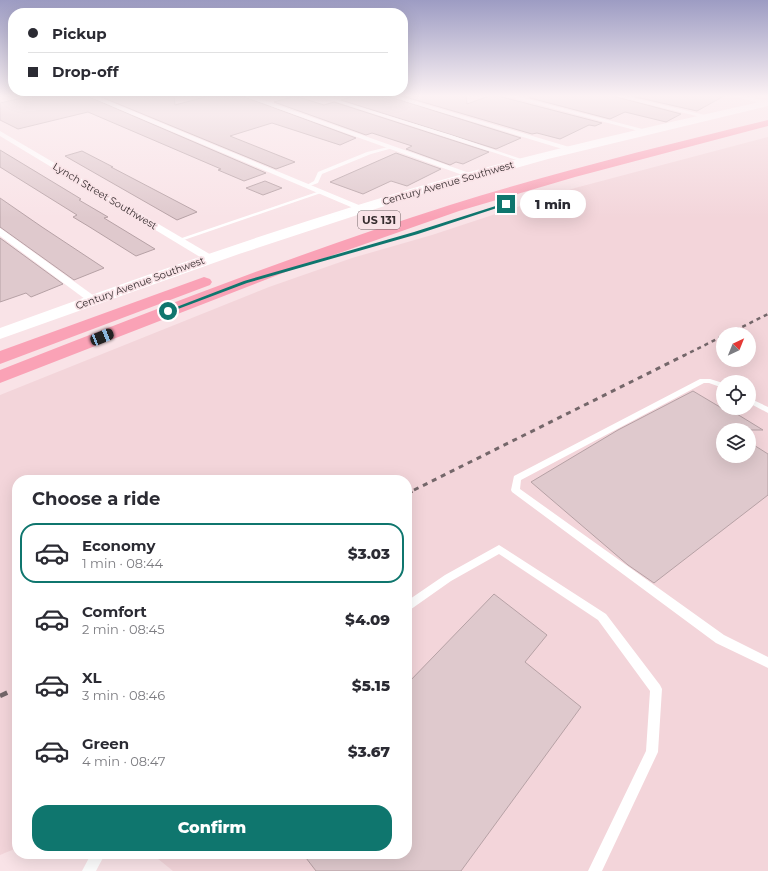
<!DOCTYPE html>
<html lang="en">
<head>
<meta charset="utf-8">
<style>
	body { margin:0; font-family:Montserrat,sans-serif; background:#f7f7f7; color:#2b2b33; height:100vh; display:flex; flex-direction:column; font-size:15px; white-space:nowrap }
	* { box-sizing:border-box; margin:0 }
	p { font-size:13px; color:#7c7c81 }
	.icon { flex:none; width:22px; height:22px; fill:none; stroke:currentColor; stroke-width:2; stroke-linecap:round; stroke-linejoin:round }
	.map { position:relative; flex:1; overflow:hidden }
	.side { position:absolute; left:12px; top:475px; width:400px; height:384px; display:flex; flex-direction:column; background:#fff; border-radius:16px; box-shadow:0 4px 16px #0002 }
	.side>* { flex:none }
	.hud { position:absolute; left:8px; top:8px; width:400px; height:88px; border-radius:16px; box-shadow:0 4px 16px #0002; display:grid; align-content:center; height:88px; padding:0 20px; background:#fff }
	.needle { width:26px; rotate:43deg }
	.fabs { position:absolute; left:716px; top:327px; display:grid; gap:8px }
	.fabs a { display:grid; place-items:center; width:40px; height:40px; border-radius:50%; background:#fff; box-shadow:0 4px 16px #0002; font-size:20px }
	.end { position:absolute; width:18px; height:18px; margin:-9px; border:5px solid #0f766e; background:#fff; box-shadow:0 0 0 2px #fff }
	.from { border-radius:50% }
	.bubble { position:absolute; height:28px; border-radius:14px; background:#fff; box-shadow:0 4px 16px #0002; font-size:13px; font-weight:800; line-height:28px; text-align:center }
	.car { position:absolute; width:12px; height:24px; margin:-12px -6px; border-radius:5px; box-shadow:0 0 3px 1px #0007; background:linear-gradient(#222 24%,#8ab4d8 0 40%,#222 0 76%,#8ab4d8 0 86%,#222 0) }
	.hud b { display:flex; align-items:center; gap:14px; height:38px; font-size:15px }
	.hud b+b { border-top:1px solid #e1e1e2 }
	.hud i { width:10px; height:10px; background:#2b2b33 }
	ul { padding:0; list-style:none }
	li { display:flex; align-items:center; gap:12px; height:60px; margin:0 8px 6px; padding:0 12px; border:2px solid transparent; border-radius:16px }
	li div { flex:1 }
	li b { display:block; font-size:15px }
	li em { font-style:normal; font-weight:800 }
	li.active { border-color:#0f766e }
	li>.icon { width:36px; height:36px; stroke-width:1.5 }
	h2 { padding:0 20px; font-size:18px; line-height:48px }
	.button { display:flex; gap:8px; margin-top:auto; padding:8px 20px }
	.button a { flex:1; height:46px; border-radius:16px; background:#0f766e; color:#fff; font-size:16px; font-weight:800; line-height:46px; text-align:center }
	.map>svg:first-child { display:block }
	.built { fill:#f3d5da; fill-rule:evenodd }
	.building { fill:#dfc9cd; stroke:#b6a1a5 }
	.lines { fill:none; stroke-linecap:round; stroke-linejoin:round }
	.lane { fill:#fff; fill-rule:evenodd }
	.street { fill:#fff; fill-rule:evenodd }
	.secondary { fill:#fff; fill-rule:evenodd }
	.highway { fill:#faa2b6; fill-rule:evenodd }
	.rail-far3 { stroke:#74676a; stroke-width:2.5; stroke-dasharray:4 4; stroke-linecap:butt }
	.rail-far2 { stroke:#74676a; stroke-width:3; stroke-dasharray:5 5; stroke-linecap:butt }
	.rail-far1 { stroke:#74676a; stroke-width:3.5; stroke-dasharray:6 6; stroke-linecap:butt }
	.rail { stroke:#74676a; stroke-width:4.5; stroke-dasharray:8 8; stroke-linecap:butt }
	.route { fill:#0f766e }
	.labels { text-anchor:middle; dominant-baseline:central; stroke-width:3.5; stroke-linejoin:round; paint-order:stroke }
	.far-street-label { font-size:10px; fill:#362d2f; stroke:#f9e3e7 }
	.shield { fill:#f9e3e7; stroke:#706466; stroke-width:1 }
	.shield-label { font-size:11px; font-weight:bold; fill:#362d2f }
</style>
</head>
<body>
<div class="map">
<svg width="768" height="871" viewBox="0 0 768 871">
	<rect width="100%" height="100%" fill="#f9e3e7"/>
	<path class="built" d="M768 137V871H173L152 854H407V480H17V848L0 855V395L269 287 352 258 432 235 575 188ZM723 334H749V360H723ZM723 382H749V408H723ZM723 430H749V456H723Z"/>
	<g class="building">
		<path d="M31 96H87L266 173 244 181 218 170 221 169 88 112 18 129 0 120V103Z"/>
		<path d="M99 96H174L175 105 209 96H242L356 138 340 145 272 123 230 136 295 162 276 169Z"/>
		<path d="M295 96 324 105 334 102 489 152 463 164 456 162 450 165 406 149 412 146 372 133 366 135 274 102Z"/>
		<path d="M354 96H387L521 138 496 149 341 100Z"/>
		<path d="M402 96H466L467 104 489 96H498L602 123 595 126 589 125 560 139 537 133 532 134Z"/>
		<path d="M530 96H613L681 114 666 122 625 112 610 119 530 98Z"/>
		<path d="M631 96H724L697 111Z"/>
		<path d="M0 150 81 199 79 200 108 217 104 218 155 249 136 256 88 226 73 217 77 215 0 167Z"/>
		<path d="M82 151 113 167H111L197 212 177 220 65 156Z"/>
		<path d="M396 153 441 169 407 186 391 181 363 194 330 182Z"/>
		<path d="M265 181 282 188 263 195 246 188Z"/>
		<path d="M0 198 42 227 104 268 74 280 0 227Z"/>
		<path d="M0 238 63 284 31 297 26 293 0 302Z"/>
		<path d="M693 391 730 413 732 411 763 430H723V456H749V442L768 454V495L654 583 628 565 531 482 618 430Z"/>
		<path d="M494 594 547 635 525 662 581 707 461 871H316L303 854H407V684Z"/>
	</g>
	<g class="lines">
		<g class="lane">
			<path d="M319 96H324L451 135 527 161 523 162Z"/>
			<path d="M392 146H393V148L371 154 322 174 318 183 307 187 305 186 314 181 318 172 367 152Z"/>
			<path d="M320 191 324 192 181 241 176 240Z"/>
			<path d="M700 379H710L723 383V388L709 383H704L521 480 520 489 724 635 768 657V668L716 643 512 492 511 490 514 476Z"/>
			<path d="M749 398 768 407V413L749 403Z"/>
			<path d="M499 545 606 614 660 685 662 689 658 752 602 871H588L646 751 650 691 598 620 499 554 451 581 407 612V601L445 575Z"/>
			<path d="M91 854H105L96 871H82Z"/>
		</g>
		<g class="street">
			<path d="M88 96H96L366 208 364 210H358Z"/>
			<path d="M243 96H252L475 175 471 178 468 177Z"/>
			<path d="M388 96H397L576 149 569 151Z"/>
			<path d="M506 96H516L650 131 646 133Z"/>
			<path d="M614 96H625L713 117 709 119Z"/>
			<path d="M731 96H743L768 101V105Z"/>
			<path d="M0 131 213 256 214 258 209 261 205 260 0 136Z"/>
			<path d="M0 228 97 298 99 300 97 302H89L0 236Z"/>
		</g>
		<path class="secondary" d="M768 100V106L548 159 415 196 239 254 0 339V328C154 272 309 217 466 173 566 145 667 123 768 100Z"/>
		<g class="highway">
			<path d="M768 120V126L575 177 459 211 288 271 0 383V370C149 312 298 253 450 205 555 172 662 146 768 120Z"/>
			<path d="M204 277 210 279 212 282 210 285 0 364V351Z"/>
		</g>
		<g class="rail-far3">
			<path d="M728 334 768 314"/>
			<path d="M683 356 723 336"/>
		</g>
		<path class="rail-far2" d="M414 490 685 355"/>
		<path class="rail-far1" d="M407 494 416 489"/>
		<path class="rail" d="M0 696 17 688"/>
	</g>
	<linearGradient id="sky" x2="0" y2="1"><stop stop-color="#9d9cc3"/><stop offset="0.44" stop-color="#fcf2f4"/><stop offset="1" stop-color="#fcf2f4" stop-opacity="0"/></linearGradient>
	<rect width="768" height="218" fill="url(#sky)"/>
	<path class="route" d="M505 203 509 204 418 234 247 283 170 312 166 311 244 281 414 232Z"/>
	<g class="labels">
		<g class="far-street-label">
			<text transform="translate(448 183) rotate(-16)">Century Avenue Southwest</text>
			<text transform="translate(105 196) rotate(31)">Lynch Street Southwest</text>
			<text transform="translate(140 283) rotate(-20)">Century Avenue Southwest</text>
		</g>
		<rect class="shield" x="358" y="211" width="42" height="18" rx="3"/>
		<g class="shield-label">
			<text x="379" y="220">US 131</text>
		</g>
	</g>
</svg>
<div class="fabs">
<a><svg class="needle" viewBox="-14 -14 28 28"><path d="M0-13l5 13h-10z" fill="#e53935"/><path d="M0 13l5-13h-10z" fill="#7c7c81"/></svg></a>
<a><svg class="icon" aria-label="locate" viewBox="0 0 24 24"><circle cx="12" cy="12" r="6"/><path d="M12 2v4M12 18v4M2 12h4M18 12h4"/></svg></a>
<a><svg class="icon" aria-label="layers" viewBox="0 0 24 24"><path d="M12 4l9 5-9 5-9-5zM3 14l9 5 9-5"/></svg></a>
</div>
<i class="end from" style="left:168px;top:311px"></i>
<i class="end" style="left:506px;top:204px"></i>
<div class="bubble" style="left:520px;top:190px;width:66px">1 min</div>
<i class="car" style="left:102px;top:337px;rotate:68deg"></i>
<div class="hud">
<b><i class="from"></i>Pickup</b>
<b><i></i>Drop-off</b>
</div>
<section class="side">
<h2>Choose a ride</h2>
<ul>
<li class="active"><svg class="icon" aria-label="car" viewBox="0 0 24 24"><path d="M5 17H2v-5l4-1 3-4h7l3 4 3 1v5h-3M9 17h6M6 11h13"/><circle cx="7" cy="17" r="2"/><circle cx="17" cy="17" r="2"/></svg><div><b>Economy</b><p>1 min · 08:44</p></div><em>$3.03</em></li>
<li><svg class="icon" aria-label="car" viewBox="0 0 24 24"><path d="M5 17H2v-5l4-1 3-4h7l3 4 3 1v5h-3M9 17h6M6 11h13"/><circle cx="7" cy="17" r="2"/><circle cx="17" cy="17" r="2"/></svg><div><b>Comfort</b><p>2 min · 08:45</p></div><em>$4.09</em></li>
<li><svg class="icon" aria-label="car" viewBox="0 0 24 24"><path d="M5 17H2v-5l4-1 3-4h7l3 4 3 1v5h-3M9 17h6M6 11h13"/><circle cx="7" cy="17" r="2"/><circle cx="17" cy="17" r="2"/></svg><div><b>XL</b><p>3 min · 08:46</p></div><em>$5.15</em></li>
<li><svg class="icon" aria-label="car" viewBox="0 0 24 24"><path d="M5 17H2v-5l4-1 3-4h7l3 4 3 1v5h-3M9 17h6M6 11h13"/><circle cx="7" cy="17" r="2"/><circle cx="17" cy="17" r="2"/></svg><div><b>Green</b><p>4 min · 08:47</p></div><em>$3.67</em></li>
</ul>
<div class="button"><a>Confirm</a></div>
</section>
</div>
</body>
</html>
